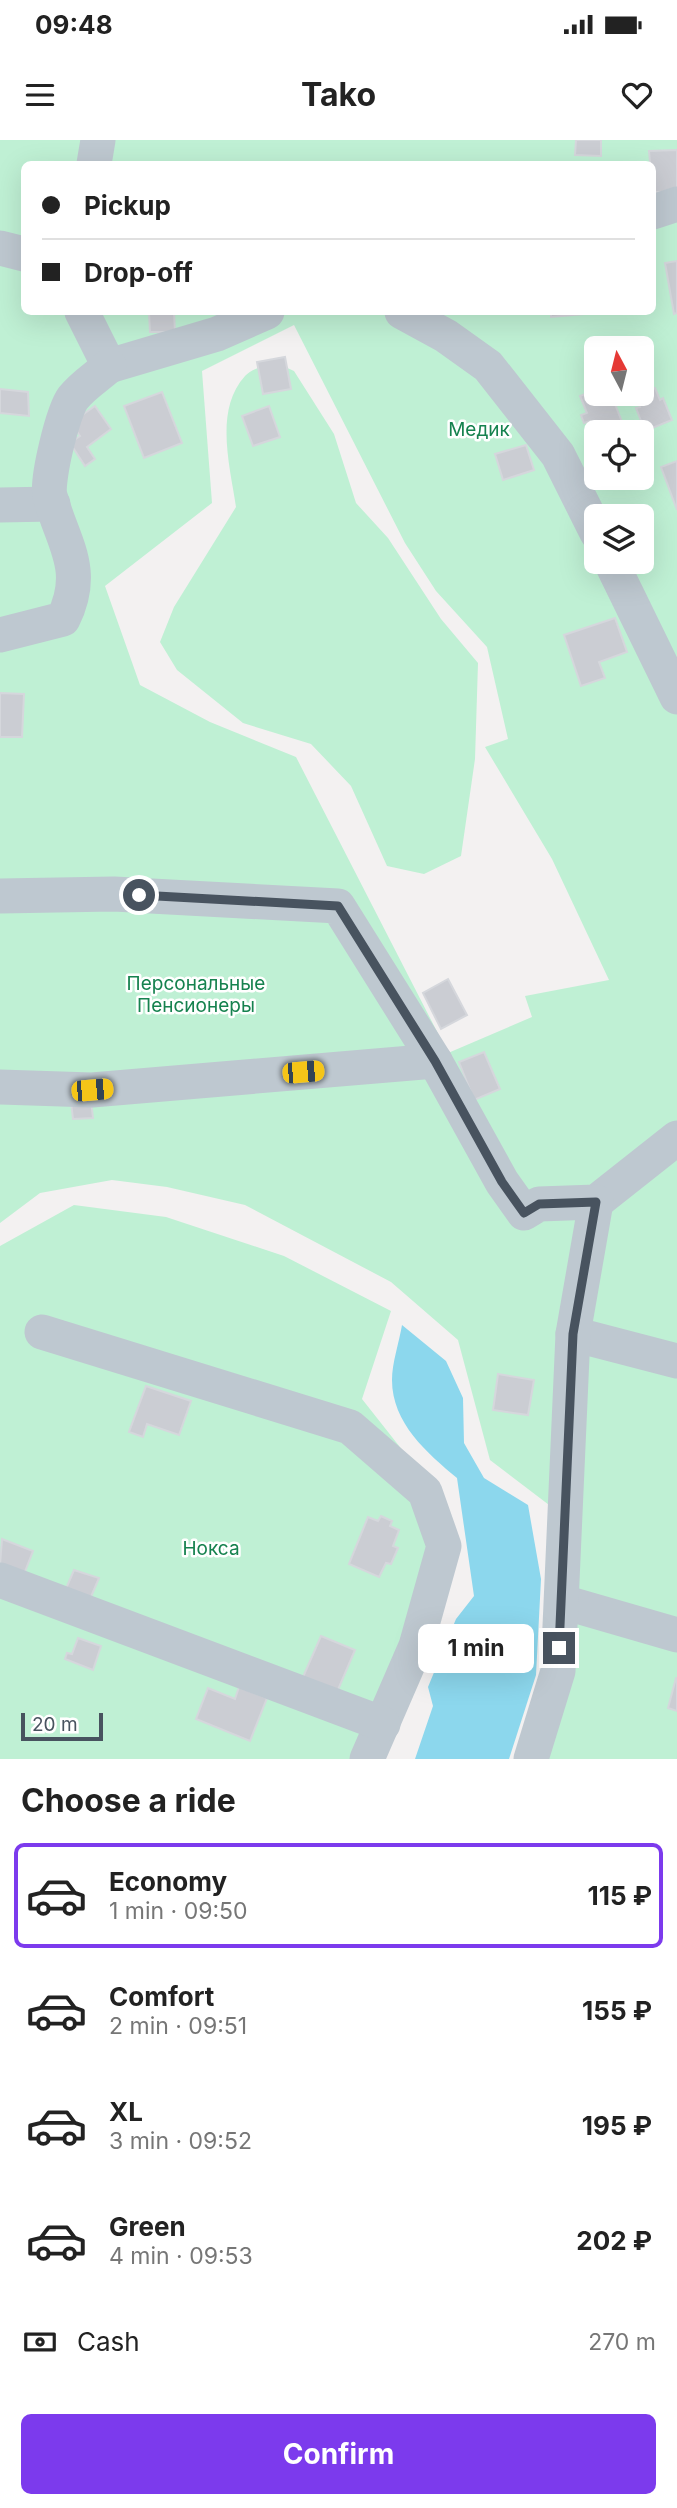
<!DOCTYPE html>
<html lang="en">
<head>
<meta charset="utf-8">
<style>
	body { margin:0; font-family:Inter,sans-serif; background:#f6f6f6; color:#222; height:100vh; display:flex; flex-direction:column; font-size:26px; white-space:nowrap }
	* { box-sizing:border-box; margin:0 }
	p { font-size:23px; color:#767676 }
	.icon { flex:none; width:38px; height:38px; fill:none; stroke:currentColor; stroke-width:2; stroke-linecap:round; stroke-linejoin:round }
	.map { position:relative; height:1619px; overflow:hidden }
	.details { display:flex; flex-direction:column; background:#fff; flex:1 }
	.details>* { flex:none }
	.banner { position:absolute; left:21px; top:21px; width:635px; height:154px; border-radius:10px; box-shadow:0 7px 28px #0002; display:grid; align-content:center; height:154px; padding:0 21px; background:#fff }
	.needle { width:46px; rotate:353deg }
	.controls { position:absolute; left:584px; top:196px; display:grid; gap:14px }
	.controls a { display:grid; place-items:center; width:70px; height:70px; border-radius:10px; background:#fff; box-shadow:0 7px 28px #0002; font-size:35px }
	.scale { position:absolute; left:21px; bottom:18px; width:82px; box-sizing:border-box; padding-left:7px; border:4px solid #48535f; border-top:0; font-size:19px; line-height:24px; white-space:nowrap; color:#48535f; -webkit-text-stroke:5px #fff; paint-order:stroke }
	.end { position:absolute; width:32px; height:32px; margin:-16px; border:9px solid #48535f; background:#fff; box-shadow:0 0 0 4px #fff }
	.from { border-radius:50% }
	.bubble { position:absolute; height:49px; border-radius:10px; background:#fff; box-shadow:0 7px 28px #0002; font-size:23px; font-weight:700; line-height:49px; text-align:center }
	.car { position:absolute; width:21px; height:42px; margin:-21px -10px; border-radius:9px; box-shadow:0 0 5px 2px #0007; background:linear-gradient(#f5c518 24%,#345 0 40%,#f5c518 0 76%,#345 0 86%,#f5c518 0) }
	.banner b { display:flex; align-items:center; gap:24px; height:66px; font-size:26px }
	.banner b+b { border-top:2px solid #e0e0e0 }
	.banner i { width:18px; height:18px; background:#222 }
	ul { padding:0; list-style:none }
	li { display:flex; align-items:center; gap:21px; height:105px; margin:0 14px 10px; padding:0 7px; border:4px solid transparent; border-radius:10px }
	li div { flex:1 }
	li b { display:block; font-size:26px }
	li em { font-style:normal; font-weight:700 }
	li.on { border-color:#7c3aed }
	li>.icon { width:63px; height:63px; stroke-width:1.5 }
	h2 { padding:0 21px; font-size:32px; line-height:84px }
	.pay { display:flex; align-items:center; gap:18px; height:77px; padding:0 21px; font-size:26px }
	.pay p { margin-inline-start:auto }
	.button { display:flex; gap:14px; margin-top:auto; padding:14px 21px }
	.button a { flex:1; height:80px; border-radius:10px; background:#7c3aed; color:#fff; font-size:28px; font-weight:700; line-height:80px; text-align:center }
	.status { display:flex; justify-content:space-between; align-items:center; height:49px; padding:0 35px; background:#fff; direction:ltr }
	.status svg { height:19px; fill:currentColor }
	header { display:flex; justify-content:space-between; align-items:center; height:91px; padding:0 21px; background:#fff; font-size:32px; font-weight:700 }
	.map>svg:first-child { display:block }
	.green { fill:#bff0d4; fill-rule:evenodd }
	.water { fill:#8cd7ed }
	.building { fill:#cbcdd3; stroke:#d5d7dc; stroke-width:2 }
	.lines { fill:none; stroke-linecap:round; stroke-linejoin:round }
	.minor { stroke:#bec8d0; stroke-width:35 }
	.route { stroke:#48535f; stroke-width:9 }
	.labels { text-anchor:middle; dominant-baseline:central; stroke-width:5; stroke-linejoin:round; paint-order:stroke }
	.park-label { font-size:19px; fill:#16824f; stroke:#fff }
</style>
</head>
<body>
<div class="status"><b>09:48</b><svg viewBox="0 0 49 12"><path d="M0 12V9h3v3zM5 12V6h3v6zM10 12V3h3v9zM15 12V0h3v12zM26 1h20v11H26zM47 4h2v5h-2z"/></svg></div>
<header><svg class="icon" aria-label="menu" viewBox="0 0 24 24"><path d="M4 6h16M4 12h16M4 18h16"/></svg>Tako<svg class="icon" aria-label="heart" viewBox="0 0 24 24"><path d="M12 20l-8-8c-3-5 5-10 8-4 3-6 11-1 8 4z"/></svg></header>
<div class="map">
<svg width="677" height="1619" viewBox="0 0 677 1619">
	<rect width="100%" height="100%" fill="#f3f1f1"/>
	<g class="green">
		<path d="M0 0H677V1619H523L555 1522 553 1368 490 1320 458 1200 391 1142 245 1065 167 1047 112 1040 40 1053 0 1083ZM24 24H653V172H24ZM294 185 405 403 436 451 487 507 508 599 485 607 552 719 609 840 525 856 532 877 448 913 296 617 210 582 140 545 105 446 212 363 202 231ZM597 208H642V254H597ZM597 292H642V338H597ZM597 376H642V422H597Z"/>
		<path d="M274 222 294 231 334 294 356 363 388 398 441 479 478 523 475 619 461 716 424 734 387 726 351 646 311 604 243 583 177 530 160 502 174 467 236 367C230 326 214 270 245 236 251 229 264 226 274 222Z"/>
		<path d="M74 1065 166 1077 284 1116 391 1171 362 1259 437 1354 385 1619H0V1106Z"/>
	</g>
	<path class="water" d="M402 1185 446 1221 463 1258 464 1303 484 1338 528 1365 541 1439 536 1535 509 1619H415L433 1566 428 1547 456 1479 474 1456 457 1338C427 1313 392 1283 392 1240 392 1223 399 1203 402 1185Z"/>
	<g class="building">
		<path d="M576 0H601V16L575 15Z"/>
		<path d="M677 10V52H653L649 11Z"/>
		<path d="M677 121V173L674 174 665 123Z"/>
		<path d="M149 172H174L175 192H150Z"/>
		<path d="M551 172H584V174L551 177Z"/>
		<path d="M285 217 291 249 263 254 257 222Z"/>
		<path d="M655 248 660 260 663 258 672 280 645 291 636 268 640 267 636 256Z"/>
		<path d="M0 249 28 252 29 276 0 273Z"/>
		<path d="M597 249V254H611L622 282 595 293 590 281 584 283 581 275 587 273 580 256Z"/>
		<path d="M162 252 182 303 144 318 124 266Z"/>
		<path d="M95 266 111 289 87 307 95 319 85 326 70 303 80 296 71 283Z"/>
		<path d="M269 266 280 297 253 306 242 276Z"/>
		<path d="M526 305 534 330 503 340 495 314Z"/>
		<path d="M677 321V370L661 327Z"/>
		<path d="M615 478 627 512 599 522 605 538 581 546 564 495Z"/>
		<path d="M0 553 24 554 22 597H0Z"/>
		<path d="M448 839 467 875 441 889 423 853Z"/>
		<path d="M484 912 500 949 474 960 459 922Z"/>
		<path d="M91 961 93 978 73 979 71 962Z"/>
		<path d="M498 1234 534 1240 528 1275 493 1270Z"/>
		<path d="M146 1246 191 1261 179 1295 147 1284 143 1297 129 1292Z"/>
		<path d="M381 1376 392 1381 390 1386 399 1390 393 1406 398 1408 391 1424 386 1423 379 1437 349 1424 368 1377 378 1381Z"/>
		<path d="M2 1399 33 1411 24 1434 0 1425Z"/>
		<path d="M74 1430 99 1438 87 1466 62 1458Z"/>
		<path d="M321 1496 355 1510 337 1552 303 1537Z"/>
		<path d="M78 1498 101 1506 93 1530 65 1519 67 1513 72 1514Z"/>
		<path d="M676 1538H677V1571L668 1568Z"/>
		<path d="M239 1547 267 1558 250 1601 196 1579 208 1548 235 1559Z"/>
	</g>
	<g class="lines">
		<g class="minor">
			<path d="M94 24 98 0"/>
			<path d="M653 72 677 64"/>
			<path d="M0 108 24 114"/>
			<path d="M82 172 109 226 217 194 267 172"/>
			<path d="M402 172 446 196 488 226 558 315 597 393"/>
			<path d="M0 365 53 364"/>
			<path d="M611 422 677 557"/>
			<path d="M0 495 63 479C88 429 62 402 50 356 46 341 63 271 73 258 82 246 98 236 109 226"/>
			<path d="M0 756 114 754 338 766 435 921 502 1042 524 1073 539 1064 596 1062 677 998"/>
			<path d="M0 947 92 950 435 921"/>
			<path d="M42 1192 350 1287 425 1352 444 1406 416 1506 367 1619"/>
			<path d="M573 1194 677 1221"/>
			<path d="M0 1440 383 1584"/>
			<path d="M563 1462 677 1495"/>
			<path d="M531 1619 558 1531 573 1194 596 1062"/>
		</g>
	</g>
	<g class="lines">
		<path class="route" d="M139 755 338 766 435 921 502 1042 524 1073 539 1064 596 1062 573 1194 559 1508"/>
	</g>
	<g class="labels">
		<g class="park-label">
			<text x="479" y="289">Медик</text>
			<text x="196" y="843">Персональные<tspan x="196" dy="22">Пенсионеры</tspan></text>
			<text x="211" y="1408">Нокса</text>
		</g>
	</g>
</svg>
<div class="controls">
<a><svg class="needle" viewBox="-14 -14 28 28"><path d="M0-13l5 13h-10z" fill="#e53935"/><path d="M0 13l5-13h-10z" fill="#767676"/></svg></a>
<a><svg class="icon" aria-label="locate" viewBox="0 0 24 24"><circle cx="12" cy="12" r="6"/><path d="M12 2v4M12 18v4M2 12h4M18 12h4"/></svg></a>
<a><svg class="icon" aria-label="layers" viewBox="0 0 24 24"><path d="M12 4l9 5-9 5-9-5zM3 14l9 5 9-5"/></svg></a>
</div>
<div class="scale">20 m</div>
<i class="end from" style="left:139px;top:755px"></i>
<i class="end" style="left:559px;top:1508px"></i>
<div class="bubble" style="left:418px;top:1484px;width:116px">1 min</div>
<i class="car" style="left:303px;top:932px;rotate:85deg"></i>
<i class="car" style="left:92px;top:950px;rotate:85deg"></i>
<div class="banner">
<b><i class="from"></i>Pickup</b>
<b><i></i>Drop-off</b>
</div>
</div>
<section class="details">
<h2>Choose a ride</h2>
<ul>
<li class="on"><svg class="icon" aria-label="car" viewBox="0 0 24 24"><path d="M5 17H2v-5l4-1 3-4h7l3 4 3 1v5h-3M9 17h6M6 11h13"/><circle cx="7" cy="17" r="2"/><circle cx="17" cy="17" r="2"/></svg><div><b>Economy</b><p>1 min · 09:50</p></div><em>115 ₽</em></li>
<li><svg class="icon" aria-label="car" viewBox="0 0 24 24"><path d="M5 17H2v-5l4-1 3-4h7l3 4 3 1v5h-3M9 17h6M6 11h13"/><circle cx="7" cy="17" r="2"/><circle cx="17" cy="17" r="2"/></svg><div><b>Comfort</b><p>2 min · 09:51</p></div><em>155 ₽</em></li>
<li><svg class="icon" aria-label="car" viewBox="0 0 24 24"><path d="M5 17H2v-5l4-1 3-4h7l3 4 3 1v5h-3M9 17h6M6 11h13"/><circle cx="7" cy="17" r="2"/><circle cx="17" cy="17" r="2"/></svg><div><b>XL</b><p>3 min · 09:52</p></div><em>195 ₽</em></li>
<li><svg class="icon" aria-label="car" viewBox="0 0 24 24"><path d="M5 17H2v-5l4-1 3-4h7l3 4 3 1v5h-3M9 17h6M6 11h13"/><circle cx="7" cy="17" r="2"/><circle cx="17" cy="17" r="2"/></svg><div><b>Green</b><p>4 min · 09:53</p></div><em>202 ₽</em></li>
</ul>
<div class="pay"><svg class="icon" aria-label="cash" viewBox="0 0 24 24"><path d="M3 7h18v10H3z"/><circle cx="12" cy="12" r="2"/></svg>Cash<p>270 m</p></div>
<div class="button"><a>Confirm</a></div>
</section>
</body>
</html>
